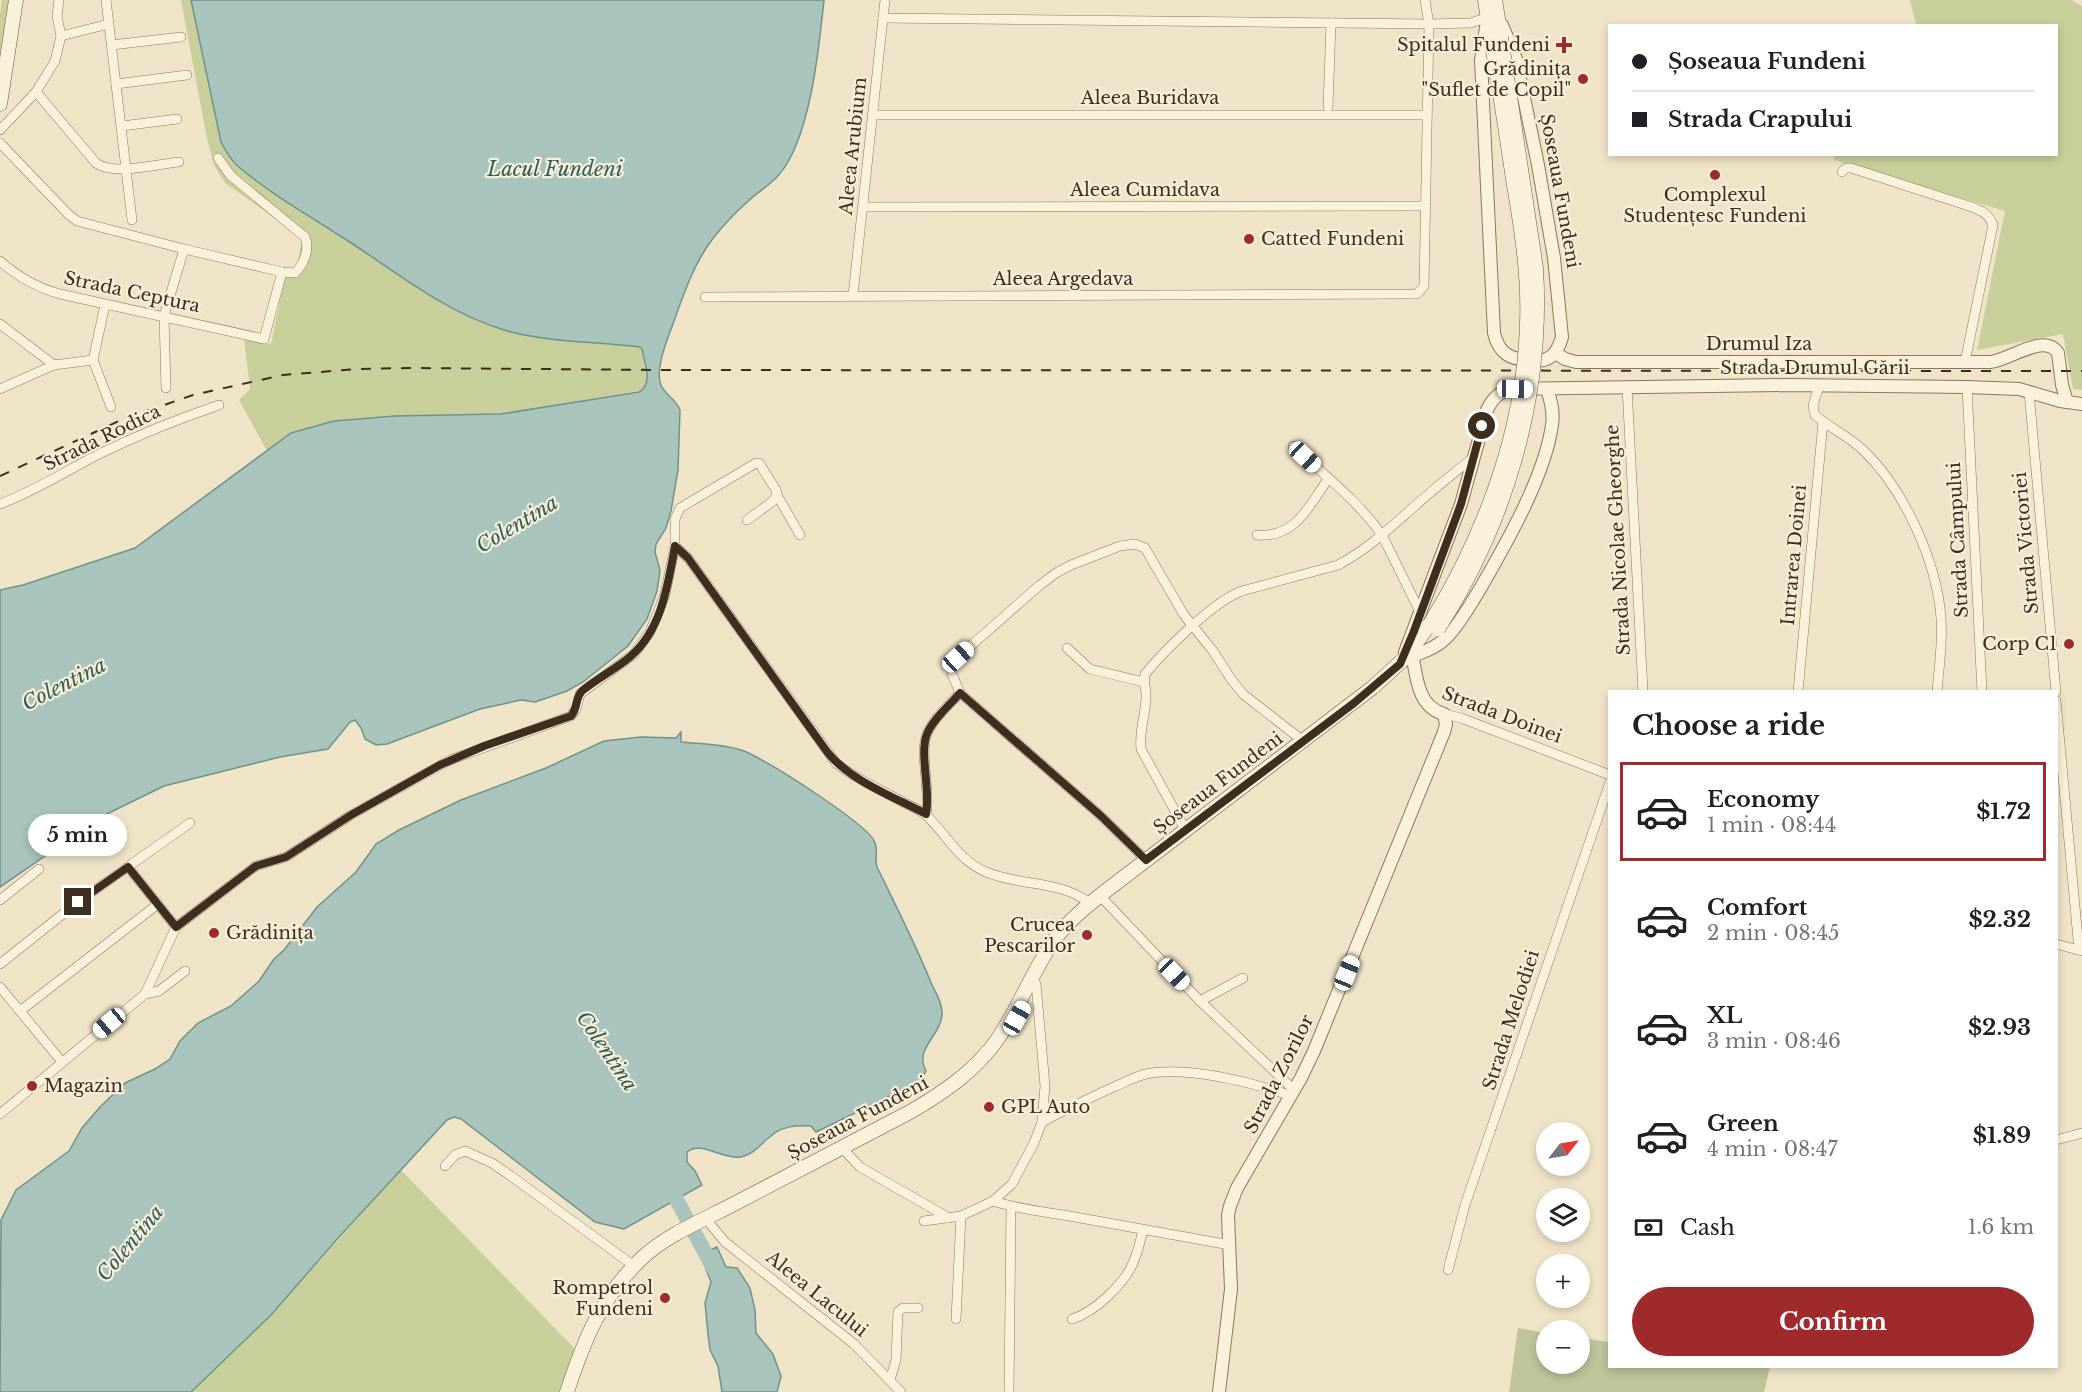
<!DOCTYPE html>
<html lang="en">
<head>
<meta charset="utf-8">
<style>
	body { margin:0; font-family:"Libre Baskerville",serif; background:#f6f6f6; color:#202124; height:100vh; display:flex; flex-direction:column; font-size:22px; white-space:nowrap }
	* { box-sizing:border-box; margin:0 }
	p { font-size:20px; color:#757577 }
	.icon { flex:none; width:33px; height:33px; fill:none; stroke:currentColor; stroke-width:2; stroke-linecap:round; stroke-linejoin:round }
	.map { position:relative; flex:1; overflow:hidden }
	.sheet { position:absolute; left:1608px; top:690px; width:450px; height:678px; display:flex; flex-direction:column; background:#fff; border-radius:0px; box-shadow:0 3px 9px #0003 }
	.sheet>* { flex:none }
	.guide { position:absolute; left:1608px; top:24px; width:450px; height:132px; border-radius:0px; box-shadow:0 3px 9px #0003; display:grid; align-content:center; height:132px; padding:0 24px; background:#fff }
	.needle { width:39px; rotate:59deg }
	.controls { position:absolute; left:1536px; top:1122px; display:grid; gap:12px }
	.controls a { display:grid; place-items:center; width:54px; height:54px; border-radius:50%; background:#fff; box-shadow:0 3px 9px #0003; font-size:30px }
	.end { position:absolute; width:27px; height:27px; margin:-14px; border:8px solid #3d2e20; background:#fff; box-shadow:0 0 0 3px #fff }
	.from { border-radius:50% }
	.bubble { position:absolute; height:42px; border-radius:21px; background:#fff; box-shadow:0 3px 9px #0003; font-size:20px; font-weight:800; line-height:42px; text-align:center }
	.car { position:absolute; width:18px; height:36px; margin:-18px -9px; border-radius:8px; box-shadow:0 0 4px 2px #0007; background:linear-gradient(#fff 24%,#345 0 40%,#fff 0 76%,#345 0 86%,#fff 0) }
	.guide b { display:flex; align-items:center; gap:21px; height:57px; font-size:22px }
	.guide b+b { border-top:2px solid #e0e0e0 }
	.guide i { width:15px; height:15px; background:#202124 }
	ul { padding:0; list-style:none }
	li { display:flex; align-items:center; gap:18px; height:99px; margin:0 12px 9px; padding:0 12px; border:3px solid transparent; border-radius:0px }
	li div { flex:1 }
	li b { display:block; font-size:22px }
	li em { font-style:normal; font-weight:800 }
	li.on { border-color:#9e2a2b }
	li>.icon { width:54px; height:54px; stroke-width:1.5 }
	h2 { padding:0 24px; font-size:27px; line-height:72px }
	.pay { display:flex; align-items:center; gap:15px; height:66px; padding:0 24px; font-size:22px }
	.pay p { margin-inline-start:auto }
	.action { display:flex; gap:12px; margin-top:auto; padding:12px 24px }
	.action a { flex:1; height:69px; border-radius:36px; background:#9e2a2b; color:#fff; font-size:24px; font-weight:800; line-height:69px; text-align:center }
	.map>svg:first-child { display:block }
	.green { fill:#c9cf9b }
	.cemetery { fill:#bfc49a }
	.water { fill:#a9c4bc; stroke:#6f938a; stroke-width:1.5 }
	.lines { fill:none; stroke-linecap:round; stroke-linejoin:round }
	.river { stroke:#a9c4bc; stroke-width:15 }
	.minor-casing { stroke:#8d765c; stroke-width:10 }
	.tertiary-casing { stroke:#8d765c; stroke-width:14 }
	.secondary-casing { stroke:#6f573f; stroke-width:15 }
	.minor { stroke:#faf1dc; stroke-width:9 }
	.tertiary { stroke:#faf1dc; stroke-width:12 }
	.secondary { stroke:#faf1dc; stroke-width:14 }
	.rail { stroke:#3d2e20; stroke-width:2; stroke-dasharray:10 10; stroke-linecap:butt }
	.secondary-bridge-casing { stroke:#6f573f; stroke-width:15; stroke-linecap:butt }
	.secondary-bridge { stroke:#faf1dc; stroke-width:14 }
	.route { stroke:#3d2e20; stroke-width:8 }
	.poi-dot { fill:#9e2a2b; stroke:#f7eed8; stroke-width:2 }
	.labels { text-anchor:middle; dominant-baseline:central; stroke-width:4.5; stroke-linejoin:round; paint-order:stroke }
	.poi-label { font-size:18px; fill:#3d2e20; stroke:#f7eed8; text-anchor:end }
	.street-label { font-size:18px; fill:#3d2e20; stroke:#f7eed8 }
	.water-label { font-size:20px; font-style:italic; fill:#2f5d5a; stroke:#f7eed8 }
</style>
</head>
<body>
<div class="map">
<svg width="2082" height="1392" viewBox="0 0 2082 1392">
	<rect width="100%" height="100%" fill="#f0e4c8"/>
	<g class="green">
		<path d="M2 0H10L0 75V14Z"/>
		<path d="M181 0H192L271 190 455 310 478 321 530 337 640 347 642 349 647 383 643 390 501 414 395 416 334 421 290 433 267 451 239 400 250 389 244 338 271 344 284 280 298 262 302 237 225 183 214 165 207 139Z"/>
		<path d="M1910 0H2071L2082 6V390L2073 389 2063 334 1977 350 2005 211 1834 160 1833 155 2056 154V26L1916 25Z"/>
		<path d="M401 1170 577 1351 561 1392H191L271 1315Z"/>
	</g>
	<path class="cemetery" d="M1518 1328 1546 1333V1364H1580V1338L1609 1342 1610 1366 1770 1367 1764 1392H1509Z"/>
	<g class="water">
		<path d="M191 0H824C819 47 812 118 789 160 776 184 762 187 745 204 734 214 723 226 714 237 692 265 682 300 670 332 665 345 655 372 661 385 665 395 676 399 680 410L678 470 671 511 666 528 656 544 655 552 660 570 657 591 647 619 628 646 583 682 567 691 535 702 521 700 480 709 387 744 376 745 365 739 361 728 355 720 350 722 328 749 280 757 164 786 70 832 59 839 58 847 0 887V590L23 585 135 548 291 433 334 421 395 416 501 414 639 392C654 384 644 362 642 349L640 347C595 341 548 343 504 330 444 312 394 270 342 237 308 215 271 194 240 168 231 161 226 152 221 142Z"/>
		<path d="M681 732V742C700 744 722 744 741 750 760 755 867 824 874 841 879 849 874 856 877 867 896 906 916 945 932 985 936 993 942 1003 942 1012 943 1035 913 1048 926 1071L919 1082 816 1132 811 1126C796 1125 782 1126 771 1136 760 1144 755 1154 741 1157 722 1160 701 1140 687 1152V1162L695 1171 702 1185 624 1229 595 1222 461 1119 454 1117 447 1120 339 1237 271 1315 191 1392H0L1 1220 16 1190 69 1151 82 1128 100 1107 125 1083 155 1069 170 1059 180 1041 198 1023 231 1006 259 981 274 959 284 950 317 907 356 872 376 844 399 830 461 800 546 768 604 741 641 737 676 738Z"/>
		<path d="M717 1247 726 1267 737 1268 750 1288 755 1310 756 1333 773 1354 781 1376 777 1392H722L718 1366 710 1350 708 1334 705 1303 711 1282 700 1254Z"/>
	</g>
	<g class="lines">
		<path class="river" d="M667 1182 714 1269"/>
		<defs>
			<g id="minor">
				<path d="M106 0 132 220"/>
				<path d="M883 18 1429 24 1471 23 1488 17"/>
				<path d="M61 36 109 24"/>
				<path d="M112 45 181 37"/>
				<path d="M116 84 187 75"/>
				<path d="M36 92 96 163C113 176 158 164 179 162"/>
				<path d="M1328 107 1331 23"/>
				<path d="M873 115H1427"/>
				<path d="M122 126 177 119"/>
				<path d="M0 130 36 92 55 61 61 36 57 16 59 0"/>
				<path d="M0 143 69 215 77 221 184 249 282 272 295 273C304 264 310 249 305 237L231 176 218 158"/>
				<path d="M1842 172 1846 168H1851L1972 207C1982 211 1989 214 1993 225L1965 362"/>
				<path d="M864 207 1426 206"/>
				<path d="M0 261C17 276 38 288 60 294L264 339 282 272"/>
				<path d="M853 295 885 0"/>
				<path d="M705 297 1417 294 1424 286 1429 24 1425 0"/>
				<path d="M105 305 93 360 111 407"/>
				<path d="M0 324 54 365"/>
				<path d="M1819 385 1813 406 1815 415C1830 428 1848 436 1863 450 1904 489 1937 562 1941 618 1943 642 1939 667 1937 692"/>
				<path d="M1627 387 1643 692"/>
				<path d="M1967 387 1982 692"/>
				<path d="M166 388 164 316 184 249"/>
				<path d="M0 389 54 365 93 360"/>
				<path d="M2029 392 2056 692"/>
				<path d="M1293 446C1323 474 1358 501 1382 535L1421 614"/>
				<path d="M777 495 800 535"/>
				<path d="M0 504C35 491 66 471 99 454 138 435 178 419 219 405"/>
				<path d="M1257 535C1296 538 1309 506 1328 479"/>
				<path d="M675 546 688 558 836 763C856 779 881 790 903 802 911 806 921 810 927 816 947 835 959 861 986 872 1022 887 1057 879 1090 903"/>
				<path d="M1067 648 1090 669 1144 682"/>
				<path d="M1798 692 1823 422"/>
				<path d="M2056 701 2079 950"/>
				<path d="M1444 714 1461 718 1610 775"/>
				<path d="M926 815C931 790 919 754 927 734 933 719 949 705 960 693"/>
				<path d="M1186 831 1141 749C1139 732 1145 716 1146 699 1147 690 1143 683 1145 674 1164 651 1215 600 1242 591L1338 565C1367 550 1392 526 1416 505 1435 488 1454 473 1474 457"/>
				<path d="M1146 860 1101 816 960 693 952 674V669L958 657 1040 585 1056 573 1071 565 1120 546 1135 544 1145 548 1184 615 1213 651 1231 679 1243 694 1303 741"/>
				<path d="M128 867 176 927"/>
				<path d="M0 900 39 869"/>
				<path d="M1104 900 1200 1001 1294 1090"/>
				<path d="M2056 944 2082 951"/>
				<path d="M0 964 78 902 190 823"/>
				<path d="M0 987 62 1062"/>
				<path d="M145 994 159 991 185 971"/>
				<path d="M1200 1001 1243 978"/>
				<path d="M20 1011 158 904"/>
				<path d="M0 1114 145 994 176 927 256 866 286 857 351 815 450 760 571 716 576 709 580 694 634 654 650 632 665 595 675 546V519L680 508 756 463H759L776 490 777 495 773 501 747 520"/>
				<path d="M1042 1122C1067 1109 1091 1097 1116 1086 1126 1082 1136 1076 1146 1074 1187 1066 1252 1082 1291 1096"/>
				<path d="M2056 1140 2082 1133"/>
				<path d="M842 1148 860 1167 949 1218"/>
				<path d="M445 1166 455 1155 465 1151 492 1163 511 1176 634 1266"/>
				<path d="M993 1201C1020 1210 1048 1212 1075 1217 1127 1226 1178 1236 1230 1245"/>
				<path d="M924 1221 961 1216 993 1201 1012 1184 1034 1143 1042 1122 1045 1086 1036 984"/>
				<path d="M711 1225 725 1242 854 1344 901 1392"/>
				<path d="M1448 1270 1465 1205 1610 782"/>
				<path d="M956 1319 961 1216"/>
				<path d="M1072 1319C1095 1312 1124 1284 1133 1263 1138 1252 1140 1241 1143 1231"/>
				<path d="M890 1380 896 1360 898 1312 903 1308H918"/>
				<path d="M1009 1392 1011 1207"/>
			</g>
			<g id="tertiary">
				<path d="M1487 21 1481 60 1494 333C1499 355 1512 360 1532 360 1538 361 1545 361 1550 357 1557 353 1560 344 1562 337L1554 258 1538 165 1516 59 1502 25"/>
				<path d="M1555 353 1565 359 1576 362H1990C2010 360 2045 332 2058 353L2062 385 2067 402"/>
				<path d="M1405 652 1461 504 1487 410C1493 397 1501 390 1515 389L1788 385 1967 387 2019 389 2060 401 2082 404"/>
				<path d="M1418 654C1429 650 1438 646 1446 638 1460 624 1470 605 1480 589 1506 544 1545 476 1552 425 1554 412 1551 401 1547 389"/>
				<path d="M1219 1392 1231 1289 1228 1215 1230 1206 1237 1188 1301 1078 1314 1051 1444 732 1446 724 1444 714C1419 707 1417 681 1413 659"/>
			</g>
			<g id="secondary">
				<path d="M1485 0 1491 39"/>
				<path d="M1495 0 1501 37"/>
				<path d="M0 104 16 0"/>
				<path d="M567 1392C584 1340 601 1297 642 1258 665 1236 703 1220 732 1205 791 1174 851 1143 910 1112 943 1093 975 1071 997 1040 1019 1008 1032 972 1054 940 1069 920 1088 905 1107 890L1372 688 1405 658 1430 624"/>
			</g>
		</defs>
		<use href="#minor" class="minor-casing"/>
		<use href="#tertiary" class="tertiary-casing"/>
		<use href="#secondary" class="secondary-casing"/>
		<use href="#minor" class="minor"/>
		<use href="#tertiary" class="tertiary"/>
		<use href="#secondary" class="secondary"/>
		<path class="rail" d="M0 476 121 420 193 395 283 375 357 369 409 368 663 370 2082 371"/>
		<defs>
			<g id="secondary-bridge">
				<path d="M1430 624C1485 534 1524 430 1527 324 1529 275 1521 226 1513 179 1506 132 1499 86 1491 39"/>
				<path d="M1438 629C1507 522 1544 394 1536 268L1501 37"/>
			</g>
		</defs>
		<use href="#secondary-bridge" class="secondary-bridge-casing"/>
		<use href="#secondary-bridge" class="secondary-bridge"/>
	</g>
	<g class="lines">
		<path class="route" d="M78 902 128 867 176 927 256 866 286 857 351 815 440 765 484 746 571 716C578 708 575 698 582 691 598 678 616 669 631 656 662 629 668 584 675 546L688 558 828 753C851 781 894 797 926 814 931 790 919 754 927 734 933 719 949 706 960 693L1101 816 1146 860 1354 703 1400 664 1414 631 1461 504 1482 426"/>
	</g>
	<g class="poi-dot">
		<path d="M1561 36h6v6h6v6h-6v6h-6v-6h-6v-6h6z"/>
		<circle cx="1583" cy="79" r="6"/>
		<circle cx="1715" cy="175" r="6"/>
		<circle cx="1249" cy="239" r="6"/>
		<circle cx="2069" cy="644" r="6"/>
		<circle cx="214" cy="933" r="6"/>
		<circle cx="1087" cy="935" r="6"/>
		<circle cx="32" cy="1086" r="6"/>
		<circle cx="989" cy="1107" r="6"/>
		<circle cx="665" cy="1298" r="6"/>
	</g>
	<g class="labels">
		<g class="poi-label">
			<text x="1550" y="45">Spitalul Fundeni</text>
			<text x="1571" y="69">Grădinița<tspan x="1571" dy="21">"Suflet de Copil"</tspan></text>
			<text x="1715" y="195" text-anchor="middle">Complexul<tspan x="1715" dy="21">Studențesc Fundeni</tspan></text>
			<text x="1261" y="239" text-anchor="start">Catted Fundeni</text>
			<text x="2057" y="644">Corp C1</text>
			<text x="1075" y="925">Crucea<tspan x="1075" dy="21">Pescarilor</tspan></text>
			<text x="226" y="933" text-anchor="start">Grădinița</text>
			<text x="44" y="1086" text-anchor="start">Magazin</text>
			<text x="1001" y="1107" text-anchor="start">GPL Auto</text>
			<text x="653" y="1288">Rompetrol<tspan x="653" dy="21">Fundeni</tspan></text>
		</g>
		<g class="street-label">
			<text x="1150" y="98">Aleea Buridava</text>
			<text transform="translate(853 146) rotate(-84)">Aleea Arubium</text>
			<text x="1145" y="190">Aleea Cumidava</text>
			<text transform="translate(1560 191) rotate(80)">Șoseaua Fundeni</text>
			<text x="1063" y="279">Aleea Argedava</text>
			<text transform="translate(132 292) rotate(12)">Strada Ceptura</text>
			<text x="1759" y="344">Drumul Iza</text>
			<text x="1815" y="368">Strada Drumul Gării</text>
			<text transform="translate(102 438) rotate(-26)">Strada Rodica</text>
			<text transform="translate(1618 540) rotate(-93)">Strada Nicolae Gheorghe</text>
			<text transform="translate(1958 540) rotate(-93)">Strada Câmpului</text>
			<text transform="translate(2026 543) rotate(-95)">Strada Victoriei</text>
			<text transform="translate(1794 555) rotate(-85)">Intrarea Doinei</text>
			<text transform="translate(1502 715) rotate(21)">Strada Doinei</text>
			<text transform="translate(1218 783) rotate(-37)">Șoseaua Fundeni</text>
			<text transform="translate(1511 1020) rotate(-72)">Strada Melodiei</text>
			<text transform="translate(1279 1074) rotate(-63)">Strada Zorilor</text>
			<text transform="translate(858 1118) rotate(-28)">Șoseaua Fundeni</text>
			<text transform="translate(817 1294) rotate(39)">Aleea Lacului</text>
		</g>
		<g class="water-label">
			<text x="555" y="169">Lacul Fundeni</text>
			<text transform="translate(517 524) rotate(-31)">Colentina</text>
			<text transform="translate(64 684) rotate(-27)">Colentina</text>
			<text transform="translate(607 1051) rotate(56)">Colentina</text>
			<text transform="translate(130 1243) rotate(-50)">Colentina</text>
		</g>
	</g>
</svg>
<div class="controls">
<a><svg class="needle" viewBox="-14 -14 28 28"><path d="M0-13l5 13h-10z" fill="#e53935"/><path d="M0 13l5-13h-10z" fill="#757577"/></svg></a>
<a><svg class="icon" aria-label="layers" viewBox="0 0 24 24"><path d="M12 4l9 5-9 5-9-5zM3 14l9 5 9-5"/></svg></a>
<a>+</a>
<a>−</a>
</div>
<i class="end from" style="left:1482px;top:426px"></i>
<i class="end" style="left:78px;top:902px"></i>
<div class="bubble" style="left:28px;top:814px;width:99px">5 min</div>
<i class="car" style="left:1515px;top:389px;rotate:91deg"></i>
<i class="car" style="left:1305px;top:457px;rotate:133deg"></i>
<i class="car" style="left:958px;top:657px;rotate:48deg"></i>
<i class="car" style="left:1347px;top:973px;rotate:22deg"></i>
<i class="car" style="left:1174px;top:974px;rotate:136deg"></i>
<i class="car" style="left:1017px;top:1018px;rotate:29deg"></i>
<i class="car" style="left:109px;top:1023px;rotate:230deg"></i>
<div class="guide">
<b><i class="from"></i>Șoseaua Fundeni</b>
<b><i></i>Strada Crapului</b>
</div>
<section class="sheet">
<h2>Choose a ride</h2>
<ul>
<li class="on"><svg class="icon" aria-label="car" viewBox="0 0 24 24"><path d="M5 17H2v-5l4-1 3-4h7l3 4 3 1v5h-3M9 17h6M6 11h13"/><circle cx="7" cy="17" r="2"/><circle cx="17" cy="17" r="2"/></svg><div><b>Economy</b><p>1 min · 08:44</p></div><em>$1.72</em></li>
<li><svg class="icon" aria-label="car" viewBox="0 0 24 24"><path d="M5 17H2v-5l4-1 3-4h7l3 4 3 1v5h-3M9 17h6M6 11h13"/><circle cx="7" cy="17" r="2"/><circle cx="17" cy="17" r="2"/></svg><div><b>Comfort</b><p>2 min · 08:45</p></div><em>$2.32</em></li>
<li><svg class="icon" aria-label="car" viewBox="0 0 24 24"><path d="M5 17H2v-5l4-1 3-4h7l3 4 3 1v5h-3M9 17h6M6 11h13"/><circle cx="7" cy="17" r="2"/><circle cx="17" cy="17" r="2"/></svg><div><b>XL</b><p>3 min · 08:46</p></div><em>$2.93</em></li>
<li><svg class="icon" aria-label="car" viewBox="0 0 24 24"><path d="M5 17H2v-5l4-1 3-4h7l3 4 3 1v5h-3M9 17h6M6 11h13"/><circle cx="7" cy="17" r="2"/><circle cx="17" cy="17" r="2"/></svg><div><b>Green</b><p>4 min · 08:47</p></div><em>$1.89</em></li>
</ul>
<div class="pay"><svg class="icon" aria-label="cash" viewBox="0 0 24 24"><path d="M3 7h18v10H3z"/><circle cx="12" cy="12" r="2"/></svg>Cash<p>1.6 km</p></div>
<div class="action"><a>Confirm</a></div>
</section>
</div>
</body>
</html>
